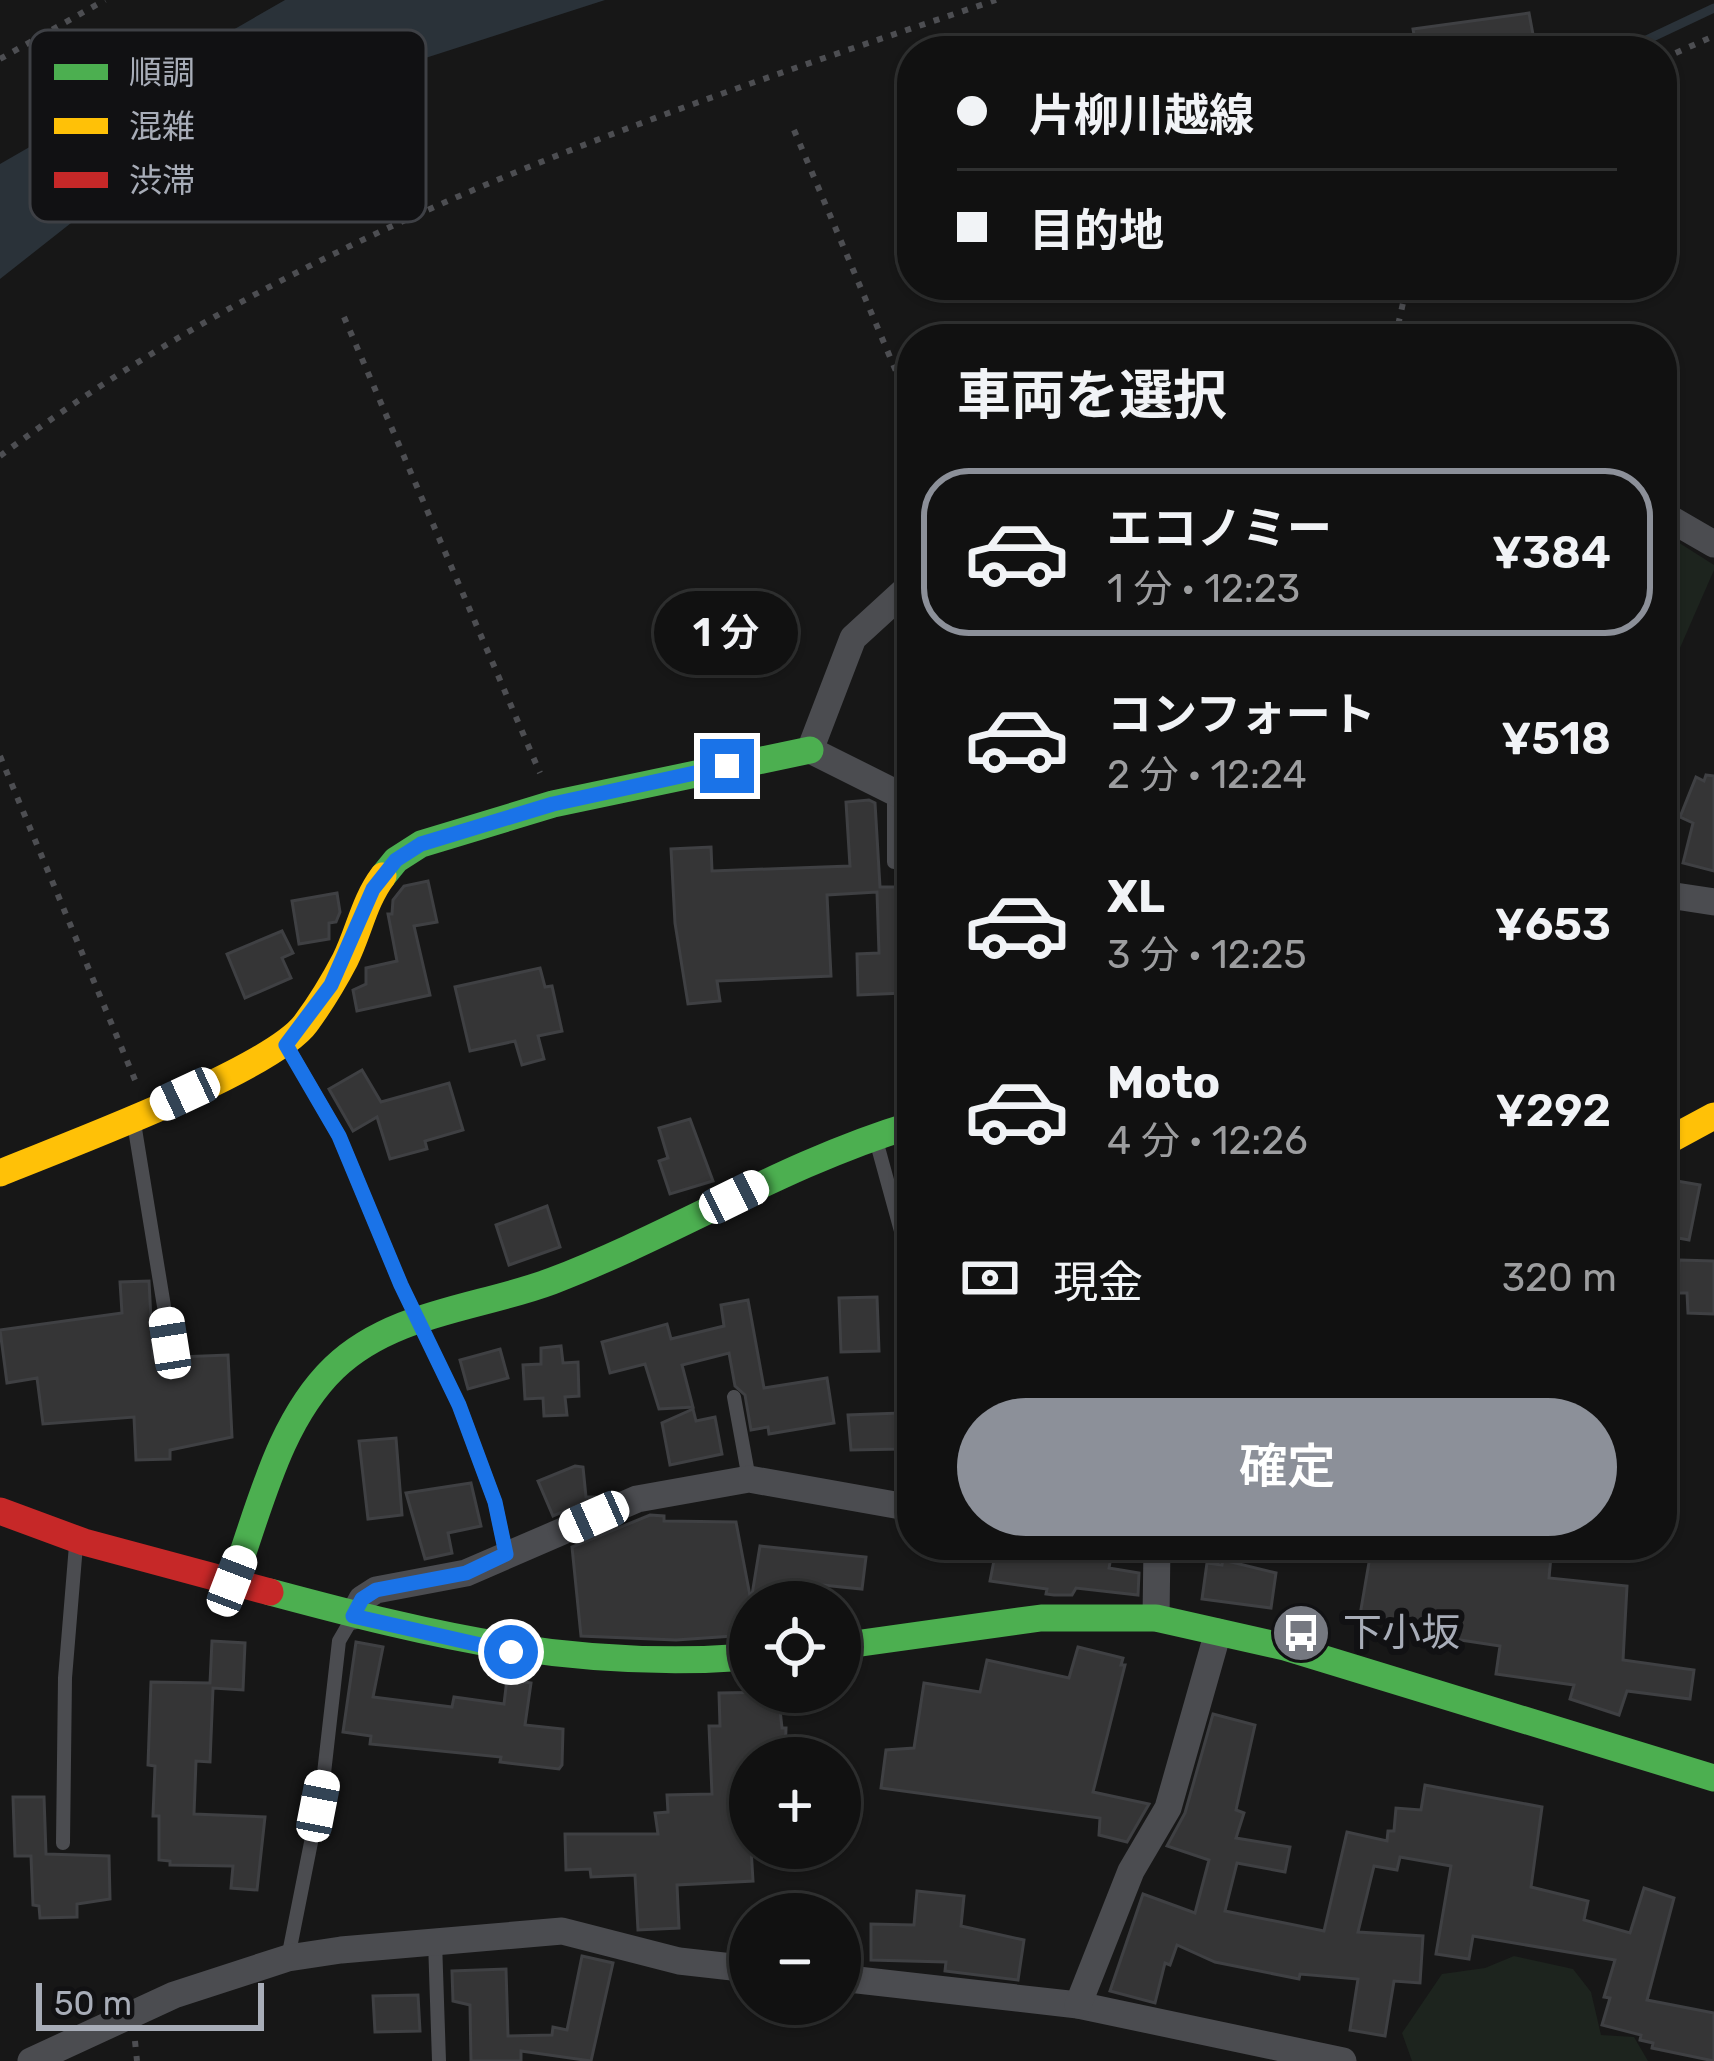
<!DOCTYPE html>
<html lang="ja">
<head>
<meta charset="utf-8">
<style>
	body { margin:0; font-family:Rubik,"Noto Sans JP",sans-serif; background:#1a1a1a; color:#f1f3f6; height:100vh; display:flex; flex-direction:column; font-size:45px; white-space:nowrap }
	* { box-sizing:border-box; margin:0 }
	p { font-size:39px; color:#9c9d9f }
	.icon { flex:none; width:66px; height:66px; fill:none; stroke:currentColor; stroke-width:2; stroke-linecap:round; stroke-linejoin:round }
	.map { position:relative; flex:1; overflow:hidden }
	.sheet { position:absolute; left:897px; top:324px; width:780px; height:1236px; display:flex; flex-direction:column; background:#111; border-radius:48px; box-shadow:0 3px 9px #0004,0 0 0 3px #303131 }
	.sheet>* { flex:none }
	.hud { position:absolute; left:897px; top:36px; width:780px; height:264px; border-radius:48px; box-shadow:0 3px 9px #0004,0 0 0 3px #303131; display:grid; align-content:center; height:264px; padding:0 60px; background:#111 }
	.fabs { position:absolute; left:729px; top:1581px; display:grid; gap:24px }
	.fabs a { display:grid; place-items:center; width:132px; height:132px; border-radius:50%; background:#111; box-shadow:0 3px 9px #0004,0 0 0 3px #303131; font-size:60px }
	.scale { position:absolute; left:36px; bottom:30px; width:228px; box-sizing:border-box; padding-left:12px; border:6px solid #a8adb8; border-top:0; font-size:33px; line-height:42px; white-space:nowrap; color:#a8adb8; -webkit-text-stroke:9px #111113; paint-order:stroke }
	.end { position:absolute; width:54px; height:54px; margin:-27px; border:15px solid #1a73e8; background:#fff; box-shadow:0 0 0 6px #fff }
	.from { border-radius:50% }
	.bubble { position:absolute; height:84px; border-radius:42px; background:#111; box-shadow:0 3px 9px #0004,0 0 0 3px #303131; font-size:39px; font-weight:600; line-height:84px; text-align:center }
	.car { position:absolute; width:36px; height:72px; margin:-36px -18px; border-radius:15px; box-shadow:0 0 9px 3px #0007; background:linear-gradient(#fff 24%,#345 0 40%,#fff 0 76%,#345 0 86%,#fff 0) }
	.hud b { display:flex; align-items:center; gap:42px; height:114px; font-size:45px }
	.hud b+b { border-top:3px solid #303131 }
	.hud i { width:30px; height:30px; background:#f1f3f6 }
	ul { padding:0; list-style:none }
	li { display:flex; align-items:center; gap:36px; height:168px; margin:0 24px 18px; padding:0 36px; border:6px solid transparent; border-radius:48px }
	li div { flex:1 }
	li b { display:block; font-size:45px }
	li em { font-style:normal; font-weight:600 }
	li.current { border-color:#8c9099 }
	li>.icon { width:108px; height:108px; stroke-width:1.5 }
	h2 { padding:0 60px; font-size:54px; line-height:144px }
	.pay { display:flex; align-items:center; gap:30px; height:132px; padding:0 60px; font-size:45px }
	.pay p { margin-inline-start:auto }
	.primary-button { display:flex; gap:24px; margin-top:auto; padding:24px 60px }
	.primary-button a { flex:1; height:138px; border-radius:72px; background:#8c9099; color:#fff; font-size:48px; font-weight:600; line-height:138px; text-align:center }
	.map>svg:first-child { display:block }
	.green { fill:#1d241e }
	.water { fill:#2a3239 }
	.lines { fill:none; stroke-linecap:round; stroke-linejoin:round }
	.stream { stroke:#2a3239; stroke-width:9 }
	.building { fill:#353536; stroke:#3f4043; stroke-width:3 }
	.path { stroke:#4d4e52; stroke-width:6; stroke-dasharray:6 9; stroke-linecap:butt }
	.lane { stroke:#4b4c50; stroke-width:14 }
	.street { stroke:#4b4c50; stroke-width:27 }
	.fast { stroke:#4caf50; stroke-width:27 }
	.slow { stroke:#ffc107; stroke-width:27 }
	.jam { stroke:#c62828; stroke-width:27 }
	.route { stroke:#1a73e8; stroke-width:15 }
	.labels { text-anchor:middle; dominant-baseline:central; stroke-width:12; stroke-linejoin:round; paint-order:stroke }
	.poi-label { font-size:39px; fill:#a8adb8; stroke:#111113; text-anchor:start }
	.key { fill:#111113; stroke:#3e4045; stroke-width:3 }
	.key-label { font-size:33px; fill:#a8adb8 }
</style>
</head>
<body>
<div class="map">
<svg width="1714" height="2061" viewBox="0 0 1714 2061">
	<rect width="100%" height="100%" fill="#171717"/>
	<g class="green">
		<path d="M1662 532 1714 565V570L1662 689Z"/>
		<path d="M1514 1956 1573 1969 1591 1992 1601 2035 1634 2037 1648 2061H1412L1402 2033 1442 1974 1485 1968Z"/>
	</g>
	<path class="water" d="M285 0H605L295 100 137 171 0 279V164Z"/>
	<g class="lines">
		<g class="stream">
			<path d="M1302 40 1321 51"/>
			<path d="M1623 51 1714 8"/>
		</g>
	</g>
	<g class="building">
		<path d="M1529 13 1534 40 1491 51H1417L1413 29Z"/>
		<path d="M1706 775 1714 776V871L1683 863 1693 823 1680 817 1696 777 1704 781Z"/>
		<path d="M869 800 875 803 880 887H902V894H912V983H902L903 993 858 995 857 954 879 953 877 892 827 895 831 976 717 981 720 1001 688 1004 675 923 671 849 711 847 712 871 850 866 846 802Z"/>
		<path d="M428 881 437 922 414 926 430 995 357 1011 353 990 366 984V968L397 961 388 914H392L393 900 404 886Z"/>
		<path d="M337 893 340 912 336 922 329 923V939L299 944 292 901Z"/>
		<path d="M282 931 293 953 282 958 291 978 245 998 227 954Z"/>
		<path d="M540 968 545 987 552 986 562 1031 538 1036 544 1059 522 1065 515 1041 470 1051 455 987Z"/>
		<path d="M362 1070 381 1102 449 1083 463 1130 425 1141 427 1149 390 1159 377 1117 353 1131 329 1089Z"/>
		<path d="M690 1119 713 1181 670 1194 659 1161 668 1158 659 1128Z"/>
		<path d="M1671 1180 1700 1185 1689 1240 1662 1235Z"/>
		<path d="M547 1206 560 1247 509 1265 496 1225Z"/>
		<path d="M1679 1260 1714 1261V1314L1688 1313 1687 1293H1678Z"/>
		<path d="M149 1281 153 1358 228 1355 232 1437 170 1450V1459L136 1460 134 1417 43 1424 37 1378 7 1383 0 1330 122 1313 120 1282Z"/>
		<path d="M877 1297 879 1351 841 1352 839 1298Z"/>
		<path d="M748 1300 764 1388 827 1378 834 1423 769 1434 768 1427 751 1430 745 1395 735 1386 729 1353 682 1365 693 1407 659 1409 645 1364 610 1373 602 1342 667 1324 671 1339 724 1326 721 1305Z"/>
		<path d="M561 1346 563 1363 578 1362 579 1396 565 1397 567 1415 544 1416 543 1398 525 1399 523 1365 541 1364V1348Z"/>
		<path d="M500 1349 508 1378 468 1389 460 1360Z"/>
		<path d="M693 1409 696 1421 715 1417 722 1454 670 1465 662 1423Z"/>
		<path d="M900 1413V1449L851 1450 848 1415Z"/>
		<path d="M396 1438 402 1515 368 1519 359 1441Z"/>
		<path d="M575 1466 583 1467 586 1497H597L553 1516 538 1481Z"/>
		<path d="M471 1483 481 1526 448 1533 452 1553 425 1559 406 1493Z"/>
		<path d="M650 1515 664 1516V1521L736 1522 751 1601 760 1546 866 1557 862 1589 792 1582V1602H746L747 1635 676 1640 581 1636 572 1547Z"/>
		<path d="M997 1545H1026L1025 1550 1087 1560 1088 1553 1111 1557 1109 1568 1139 1573 1138 1595 1076 1588 1072 1595H1054L1046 1594 1047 1589 990 1581Z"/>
		<path d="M1372 1545H1552L1549 1578 1627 1586 1623 1660 1694 1670 1690 1699 1627 1691 1619 1715 1570 1699 1574 1685 1496 1674 1500 1646 1421 1634 1422 1625 1360 1615Z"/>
		<path d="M1223 1560 1276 1573 1271 1608 1202 1599 1207 1563 1222 1565Z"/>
		<path d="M212 1641 245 1643 243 1690 213 1688 210 1762 196 1761 194 1814 265 1817 257 1890 231 1888 233 1866 170 1865V1861L159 1860V1816H153L155 1766 148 1765 151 1682 210 1683Z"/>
		<path d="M356 1642 383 1647 373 1697 452 1707 454 1697 504 1704 507 1679 531 1683 525 1725 563 1729 562 1765 559 1769 500 1762 501 1757 370 1744 371 1736 343 1732Z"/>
		<path d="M1078 1647 1123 1658 1121 1665H1125L1093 1792 1149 1804 1127 1842 1099 1835 1100 1818 881 1788 886 1750 914 1748 924 1683 980 1692 987 1660 1069 1678Z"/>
		<path d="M778 1692 782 1728H786L785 1758 744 1759 747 1848H751L753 1881 677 1885 679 1928 638 1930 635 1875 591 1877 590 1869 566 1870 565 1834H658L655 1813 668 1812 667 1795 712 1794 709 1726H720L719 1693Z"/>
		<path d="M1213 1714 1255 1725 1236 1810 1244 1813 1236 1838 1290 1847 1285 1872 1237 1863 1225 1911 1324 1931 1347 1832 1387 1841 1388 1831H1394L1396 1808 1421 1810 1425 1785 1542 1807 1531 1887 1588 1901 1584 1920 1630 1933 1644 1888 1674 1898 1647 2000 1714 2013V2061L1652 2048 1653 2043 1640 2040 1641 2035 1602 2025 1610 1998 1604 1997 1615 1960 1473 1936 1469 1959 1436 1954 1451 1866 1400 1857 1397 1870 1374 1866 1358 1932 1423 1936 1420 1983 1394 1981 1385 2036 1350 2030 1358 1979 1300 1974 1299 1979 1215 1962 1177 1945 1170 1965 1165 1963 1155 2003 1110 1991 1143 1894 1195 1913 1209 1860 1167 1846 1185 1813Z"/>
		<path d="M13 1797H44L46 1854 109 1856 110 1899 77 1904V1917L40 1918 39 1906 33 1905 31 1856H15Z"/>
		<path d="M917 1891 964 1896 961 1926 1024 1940 1018 1980 945 1971 946 1962 871 1960V1924L914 1925Z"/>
		<path d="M582 1956 613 1963 591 2061 521 2051V2061H471L470 2005 453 2001 452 1971 506 1969 508 2036 552 2035 553 2027 567 2030Z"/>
		<path d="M418 1995 420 2031 375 2032 373 1996Z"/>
	</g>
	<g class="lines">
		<g class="path">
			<path d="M0 59 105 0"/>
			<path d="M1662 59 1714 36"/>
			<path d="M794 130 912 409"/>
			<path d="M344 317 540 773"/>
			<path d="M1395 339 1407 285"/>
			<path d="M0 456C307 228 639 120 996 0"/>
			<path d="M0 756 135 1080"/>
			<path d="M135 2041 137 2061"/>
		</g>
		<g class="lane">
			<path d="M894 791V862"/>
			<path d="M288 1048 339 1136 401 1285 459 1405 495 1502 506 1554"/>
			<path d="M134 1123 170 1343"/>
			<path d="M876 1140 912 1271"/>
			<path d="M912 1282 904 1325 912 1422"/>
			<path d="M734 1397 749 1479"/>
			<path d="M63 1843 65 1678 76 1545"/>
			<path d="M435 1941 439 2061"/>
			<path d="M288 1958 323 1782 339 1641 353 1617"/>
		</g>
		<g class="street">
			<path d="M1662 514 1714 544"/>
			<path d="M912 584 853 638 810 750 912 801"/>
			<path d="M1662 894 1714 902"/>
			<path d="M353 1616 362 1599 376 1590 466 1573 637 1499 749 1479 912 1508"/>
			<path d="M1156 1618 1157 1545"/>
			<path d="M840 1978 1078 2005 1343 2061"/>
			<path d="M1078 2005 1131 1871 1168 1808 1218 1632"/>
			<path d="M31 2061 174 1995 288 1958 341 1950 562 1931 679 1961 750 1969"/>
		</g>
		<g class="fast">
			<path d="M383 876 396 860 421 844 553 804 810 750"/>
			<path d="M233 1581C259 1511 278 1422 334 1368 392 1312 480 1308 552 1281 675 1234 785 1163 912 1125"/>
			<path d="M270 1592C438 1637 574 1670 750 1657"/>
			<path d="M840 1646 1041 1618H1156L1285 1647 1714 1778"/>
		</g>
		<g class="slow">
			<path d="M1662 1144 1714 1116"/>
			<path d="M0 1173C63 1147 272 1070 306 1023 320 1004 334 981 345 960 359 932 364 901 383 876"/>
		</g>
		<path class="jam" d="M0 1511 84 1542 270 1592"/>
	</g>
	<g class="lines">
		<path class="route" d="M511 1652 353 1616 362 1599 376 1590 466 1573 506 1554 495 1502 459 1405 401 1285 339 1136 286 1045 331 985 373 889 396 860 421 844 553 804 727 766"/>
	</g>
	<defs>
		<symbol id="bus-disc" viewBox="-11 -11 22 22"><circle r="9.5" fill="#757880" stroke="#111113"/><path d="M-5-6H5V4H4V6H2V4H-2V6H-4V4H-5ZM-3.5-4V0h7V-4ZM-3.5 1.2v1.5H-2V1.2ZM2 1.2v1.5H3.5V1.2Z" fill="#fff"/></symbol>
	</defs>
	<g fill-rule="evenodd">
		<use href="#bus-disc" x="1268" y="1600" width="66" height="66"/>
	</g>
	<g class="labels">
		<g class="poi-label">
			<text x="1343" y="1633">下小坂</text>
		</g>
	</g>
	<rect x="30" y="30" width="396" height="192" rx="18" class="key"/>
	<rect x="54" y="64" width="54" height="16" fill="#4caf50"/>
	<rect x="54" y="118" width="54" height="16" fill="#ffc107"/>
	<rect x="54" y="172" width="54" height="16" fill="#c62828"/>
	<g class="key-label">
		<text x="129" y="84">順調</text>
		<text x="129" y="138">混雑</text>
		<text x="129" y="192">渋滞</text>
	</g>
</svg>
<div class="fabs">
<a><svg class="icon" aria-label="locate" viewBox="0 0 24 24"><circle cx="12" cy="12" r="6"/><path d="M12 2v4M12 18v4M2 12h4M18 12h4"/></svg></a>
<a>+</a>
<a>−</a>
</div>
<div class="scale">50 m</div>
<i class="end from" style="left:511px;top:1652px"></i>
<i class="end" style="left:727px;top:766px"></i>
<div class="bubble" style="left:654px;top:591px;width:144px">1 分</div>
<i class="car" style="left:185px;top:1094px;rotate:245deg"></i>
<i class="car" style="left:734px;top:1197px;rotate:64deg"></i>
<i class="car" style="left:170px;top:1343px;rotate:351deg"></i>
<i class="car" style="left:594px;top:1517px;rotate:246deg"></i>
<i class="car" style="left:232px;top:1581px;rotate:21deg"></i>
<i class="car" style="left:318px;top:1806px;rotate:11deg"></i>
<div class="hud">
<b><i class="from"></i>片柳川越線</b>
<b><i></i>目的地</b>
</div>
<section class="sheet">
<h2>車両を選択</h2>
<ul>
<li class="current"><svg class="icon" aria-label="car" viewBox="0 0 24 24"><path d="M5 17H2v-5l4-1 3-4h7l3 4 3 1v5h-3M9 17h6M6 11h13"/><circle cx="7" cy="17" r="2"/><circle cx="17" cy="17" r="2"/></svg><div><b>エコノミー</b><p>1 分 · 12:23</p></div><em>¥384</em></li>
<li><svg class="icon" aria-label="car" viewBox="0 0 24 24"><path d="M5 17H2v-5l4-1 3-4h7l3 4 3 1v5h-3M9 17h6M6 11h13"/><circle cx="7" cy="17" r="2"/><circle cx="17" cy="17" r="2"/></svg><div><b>コンフォート</b><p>2 分 · 12:24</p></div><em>¥518</em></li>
<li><svg class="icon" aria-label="car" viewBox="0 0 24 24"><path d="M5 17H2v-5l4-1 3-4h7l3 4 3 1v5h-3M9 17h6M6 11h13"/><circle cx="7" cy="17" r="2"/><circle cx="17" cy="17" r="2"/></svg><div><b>XL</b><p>3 分 · 12:25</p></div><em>¥653</em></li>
<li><svg class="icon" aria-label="car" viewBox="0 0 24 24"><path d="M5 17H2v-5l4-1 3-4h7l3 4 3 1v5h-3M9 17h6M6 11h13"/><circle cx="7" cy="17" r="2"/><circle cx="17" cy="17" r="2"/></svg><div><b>Moto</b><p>4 分 · 12:26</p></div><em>¥292</em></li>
</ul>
<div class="pay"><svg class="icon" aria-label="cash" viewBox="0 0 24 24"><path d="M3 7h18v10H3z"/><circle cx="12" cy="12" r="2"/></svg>現金<p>320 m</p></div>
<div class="primary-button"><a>確定</a></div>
</section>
</div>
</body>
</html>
